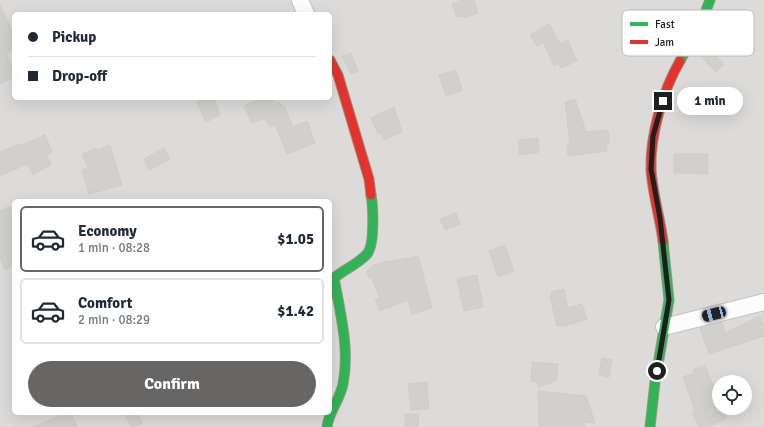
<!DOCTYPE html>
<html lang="en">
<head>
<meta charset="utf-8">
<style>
	body { margin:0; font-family:Signika,sans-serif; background:#f6f6f7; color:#1f2937; height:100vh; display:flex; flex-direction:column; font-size:15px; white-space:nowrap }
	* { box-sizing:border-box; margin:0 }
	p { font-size:13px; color:#747a83 }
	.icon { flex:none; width:22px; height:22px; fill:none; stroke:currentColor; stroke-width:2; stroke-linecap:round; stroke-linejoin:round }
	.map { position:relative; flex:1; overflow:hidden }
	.sheet { position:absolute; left:12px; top:199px; width:320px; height:216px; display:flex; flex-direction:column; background:#fff; border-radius:6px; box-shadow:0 4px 16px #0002 }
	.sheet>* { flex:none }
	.guide { position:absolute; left:12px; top:12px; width:320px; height:88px; border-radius:6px; box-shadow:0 4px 16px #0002; display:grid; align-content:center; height:88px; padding:0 16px; background:#fff }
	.tools { position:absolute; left:712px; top:375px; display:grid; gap:8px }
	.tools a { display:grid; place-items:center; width:40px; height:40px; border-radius:50%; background:#fff; box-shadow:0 4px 16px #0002; font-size:20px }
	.end { position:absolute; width:18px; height:18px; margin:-9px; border:5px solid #1f1f1f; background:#fff; box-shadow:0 0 0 2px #fff }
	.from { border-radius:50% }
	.bubble { position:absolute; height:28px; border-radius:14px; background:#fff; box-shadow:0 4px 16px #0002; font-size:13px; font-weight:800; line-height:28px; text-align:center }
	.car { position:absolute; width:12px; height:24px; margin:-12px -6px; border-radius:5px; box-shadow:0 0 3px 1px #0007; background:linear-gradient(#222 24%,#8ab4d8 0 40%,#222 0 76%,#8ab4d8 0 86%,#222 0) }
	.guide b { display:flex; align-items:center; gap:14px; height:38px; font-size:15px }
	.guide b+b { border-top:1px solid #e0e1e3 }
	.guide i { width:10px; height:10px; background:#1f2937 }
	ul { padding:7px 0 0; list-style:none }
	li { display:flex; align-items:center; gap:12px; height:66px; margin:0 8px 6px; padding:0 8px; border:2px solid #e0e1e3; border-radius:6px }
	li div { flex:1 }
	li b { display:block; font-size:15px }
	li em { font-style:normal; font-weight:800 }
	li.current { border-color:#676665 }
	li>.icon { width:36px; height:36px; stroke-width:1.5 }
	.button { display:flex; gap:8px; margin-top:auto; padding:8px 16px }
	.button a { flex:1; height:46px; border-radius:24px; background:#676665; color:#fff; font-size:16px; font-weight:800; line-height:46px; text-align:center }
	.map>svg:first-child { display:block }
	.residential { fill:#dcdbd9; fill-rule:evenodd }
	.building { fill:#d2d0cd; stroke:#d0cdca }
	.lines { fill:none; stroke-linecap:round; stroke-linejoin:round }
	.street-casing { stroke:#c4c3c2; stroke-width:18 }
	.fast-casing { stroke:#959582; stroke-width:11 }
	.jam-casing { stroke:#959582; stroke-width:11 }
	.street { stroke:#fcfcfc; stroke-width:16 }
	.fast { stroke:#30b455; stroke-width:9 }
	.jam { stroke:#e5322d; stroke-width:9 }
	.route { stroke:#1f1f1f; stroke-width:5 }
	.key { fill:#fff; stroke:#bcbcbc; stroke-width:1 }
	.key-label { font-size:11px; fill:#1f1f1f }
</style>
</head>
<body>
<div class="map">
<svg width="764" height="427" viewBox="0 0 764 427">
	<rect width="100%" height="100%" fill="#edebe8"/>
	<path class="residential" d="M0 0H764V427H0ZM14 14H330V98H14ZM14 201H330V413H14ZM719 382H745V408H719Z"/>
	<g class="building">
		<path d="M462 0H474L478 13 464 18 463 16 457 17 452 4Z"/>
		<path d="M0 4 14 36V50L6 54 14 70V77L0 84Z"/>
		<path d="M549 24 560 44 568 40 577 61 561 68 559 64 554 66 543 42 537 46 530 35Z"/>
		<path d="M703 43 724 64 716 72 698 54Z"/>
		<path d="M351 53 358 71 351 74 342 56Z"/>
		<path d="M456 70 462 90 446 96 439 75Z"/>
		<path d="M206 98H213L220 115 206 122 197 102Z"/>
		<path d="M262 98H273L276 104 280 102 282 107 284 106 293 127 307 121 315 143 287 154 276 127 273 125 270 127 264 119 252 123 244 106Z"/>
		<path d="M575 99 586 132 608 130 610 144 606 145 607 151 568 156 567 144 570 143 565 102Z"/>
		<path d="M394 107 402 132 384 140 381 133 378 134 371 118Z"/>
		<path d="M45 135 52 152 46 155 51 164 33 175 27 164 0 176V152L19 144 20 146Z"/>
		<path d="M538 138 539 152 519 155 518 140Z"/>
		<path d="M110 145 122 185 89 194 82 170 88 168 82 154 96 148 98 150Z"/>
		<path d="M164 148 170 159 149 170 144 159Z"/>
		<path d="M674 154H708V174L674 173Z"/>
		<path d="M14 205V266L5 270 0 258V211Z"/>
		<path d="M456 213 460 224 445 230 440 219Z"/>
		<path d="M505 245 514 271 498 277 489 251Z"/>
		<path d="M418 256 432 308 412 314 408 300 380 311 375 300 380 298 371 277 369 278 367 271 374 265 386 261 387 262Z"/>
		<path d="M477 275 483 307 464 311 457 279Z"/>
		<path d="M564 289 568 308 582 304 587 319 565 326H557L550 296 552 295 551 292Z"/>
		<path d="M760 316 764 326V336L709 354 700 328 722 322 725 333Z"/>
		<path d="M602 358 612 360 609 377 599 375Z"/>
		<path d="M532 362 558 364 556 381 538 387V382L531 381Z"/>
		<path d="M705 365 719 402V408H722L727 418 708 427H699L692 412 695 411 683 377 694 373 693 370Z"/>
		<path d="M427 382 429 409 411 410 408 384Z"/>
		<path d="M538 391 586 396 595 423 584 422 585 427H539Z"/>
		<path d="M66 413H71L77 427H33Z"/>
		<path d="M124 413H138L142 423 131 427Z"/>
		<path d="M405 414H419L418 427H405Z"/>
	</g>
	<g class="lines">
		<defs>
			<g id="street">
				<path d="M300 0 306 14"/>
				<path d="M664 327 764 302"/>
			</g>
			<g id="fast">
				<path d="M680 61 703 18 710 0"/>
				<path d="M327 427C329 411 340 400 343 384 350 349 340 312 334 278 345 269 358 264 367 254 375 245 373 206 371 195"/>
				<path d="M650 427 655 382 669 300 663 241"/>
			</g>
			<g id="jam">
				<path d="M330 60 338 75 369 179 371 195"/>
				<path d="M663 241C660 218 652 191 651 169 650 135 663 90 680 61"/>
			</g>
		</defs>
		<use href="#street" class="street-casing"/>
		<use href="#fast" class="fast-casing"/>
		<use href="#jam" class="jam-casing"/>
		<use href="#street" class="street"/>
		<use href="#fast" class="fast"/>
		<use href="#jam" class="jam"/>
	</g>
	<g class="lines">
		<path class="route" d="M657 371 669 300 660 218 651 169 653 136 663 101"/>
	</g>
	<rect x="622" y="10" width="132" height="46" rx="6" class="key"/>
	<rect x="630" y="22" width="18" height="4" fill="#30b455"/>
	<rect x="630" y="40" width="18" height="4" fill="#e5322d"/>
	<g class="key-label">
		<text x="655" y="28">Fast</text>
		<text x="655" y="46">Jam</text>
	</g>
</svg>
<div class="tools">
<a><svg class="icon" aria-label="locate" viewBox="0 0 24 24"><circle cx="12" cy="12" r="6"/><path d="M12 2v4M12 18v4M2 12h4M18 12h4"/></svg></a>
</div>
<i class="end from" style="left:657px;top:371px"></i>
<i class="end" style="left:663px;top:101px"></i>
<div class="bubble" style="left:677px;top:87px;width:66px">1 min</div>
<i class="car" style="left:714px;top:314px;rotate:255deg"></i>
<div class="guide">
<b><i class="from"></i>Pickup</b>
<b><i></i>Drop-off</b>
</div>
<section class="sheet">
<ul>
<li class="current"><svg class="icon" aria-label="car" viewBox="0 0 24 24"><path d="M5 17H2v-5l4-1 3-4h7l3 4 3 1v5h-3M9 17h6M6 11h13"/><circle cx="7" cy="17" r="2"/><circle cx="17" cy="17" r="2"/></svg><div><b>Economy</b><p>1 min · 08:28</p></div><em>$1.05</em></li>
<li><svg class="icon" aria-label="car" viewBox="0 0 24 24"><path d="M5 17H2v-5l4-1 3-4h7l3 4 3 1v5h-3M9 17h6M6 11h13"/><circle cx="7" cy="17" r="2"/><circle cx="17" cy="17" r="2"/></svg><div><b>Comfort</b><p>2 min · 08:29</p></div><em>$1.42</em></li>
</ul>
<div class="button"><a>Confirm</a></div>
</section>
</div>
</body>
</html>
